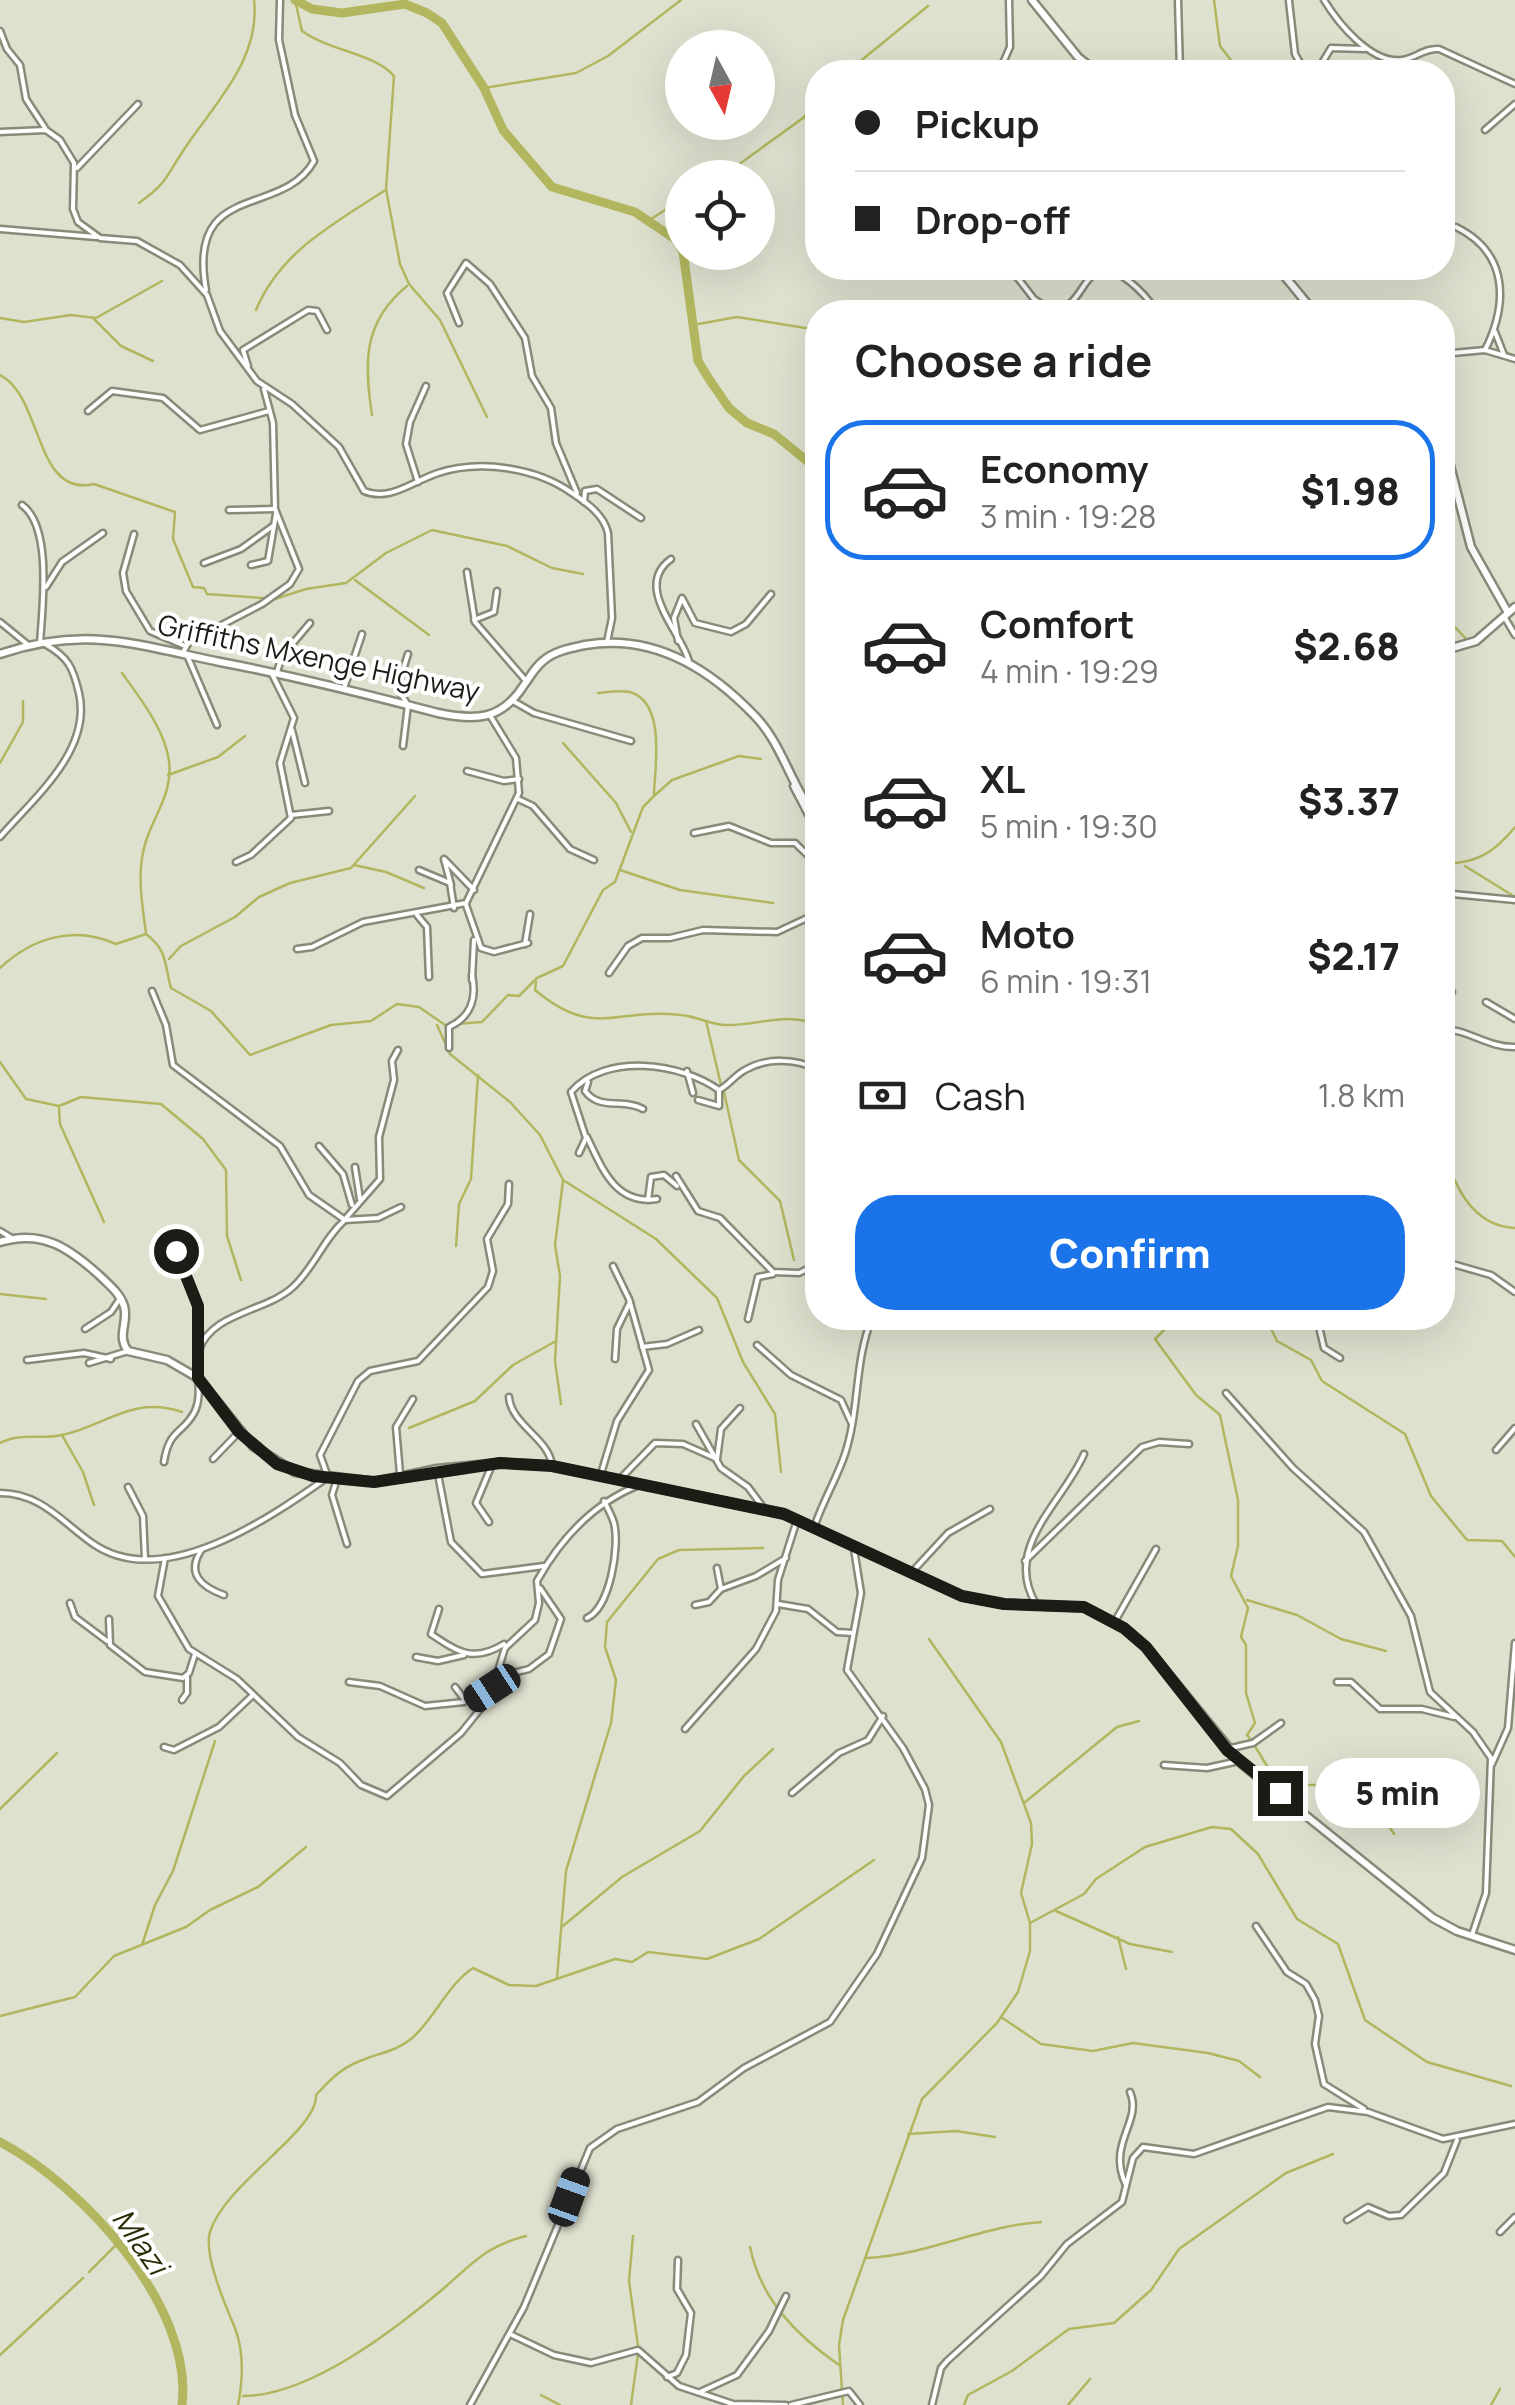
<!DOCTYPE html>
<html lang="en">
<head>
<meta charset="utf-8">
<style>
	body { margin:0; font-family:Manrope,sans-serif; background:#f6f6f6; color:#222; height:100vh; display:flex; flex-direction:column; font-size:38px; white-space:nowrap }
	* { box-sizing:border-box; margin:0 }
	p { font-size:32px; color:#767676 }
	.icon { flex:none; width:55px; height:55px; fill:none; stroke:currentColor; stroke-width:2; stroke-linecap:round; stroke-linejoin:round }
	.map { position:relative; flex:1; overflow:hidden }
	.side { position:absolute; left:805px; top:300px; width:650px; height:1030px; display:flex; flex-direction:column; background:#fff; border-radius:40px; box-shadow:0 10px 40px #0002 }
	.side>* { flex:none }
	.banner { position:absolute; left:805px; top:60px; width:650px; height:220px; border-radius:40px; box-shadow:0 10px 40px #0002; display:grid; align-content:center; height:220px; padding:0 50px; background:#fff }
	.needle { width:65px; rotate:172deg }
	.controls { position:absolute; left:665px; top:30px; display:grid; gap:20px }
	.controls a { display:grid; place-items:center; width:110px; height:110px; border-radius:50%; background:#fff; box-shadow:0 10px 40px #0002; font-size:50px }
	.end { position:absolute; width:45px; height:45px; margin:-22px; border:12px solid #1b1c16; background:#fff; box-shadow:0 0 0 5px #fff }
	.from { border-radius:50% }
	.bubble { position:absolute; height:70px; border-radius:35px; background:#fff; box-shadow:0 10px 40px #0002; font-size:32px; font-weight:800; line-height:70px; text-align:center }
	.car { position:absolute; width:30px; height:60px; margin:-30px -15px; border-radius:12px; box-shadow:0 0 8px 2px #0007; background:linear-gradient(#222 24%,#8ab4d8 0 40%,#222 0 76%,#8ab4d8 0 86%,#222 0) }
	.banner b { display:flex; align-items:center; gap:35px; height:95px; font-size:38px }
	.banner b+b { border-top:2px solid #e0e0e0 }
	.banner i { width:25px; height:25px; background:#222 }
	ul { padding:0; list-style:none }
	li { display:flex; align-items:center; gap:30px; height:140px; margin:0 20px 15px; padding:0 30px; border:5px solid transparent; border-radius:40px }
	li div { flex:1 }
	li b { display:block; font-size:38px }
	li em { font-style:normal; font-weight:800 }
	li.current { border-color:#1a73e8 }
	li>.icon { width:90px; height:90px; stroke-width:1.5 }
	h2 { padding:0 50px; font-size:45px; line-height:120px }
	.pay { display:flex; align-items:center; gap:25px; height:110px; padding:0 50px; font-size:38px }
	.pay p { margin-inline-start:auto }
	.cta { display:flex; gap:20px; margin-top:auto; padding:20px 50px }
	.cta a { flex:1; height:115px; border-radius:40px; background:#1a73e8; color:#fff; font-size:40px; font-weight:800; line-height:115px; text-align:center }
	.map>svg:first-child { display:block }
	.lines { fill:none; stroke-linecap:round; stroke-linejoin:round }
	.stream { stroke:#b1b65f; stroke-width:2.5 }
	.river { stroke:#b1b65f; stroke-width:9 }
	.street-casing { stroke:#898b7a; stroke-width:9 }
	.secondary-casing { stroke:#898b7a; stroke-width:11 }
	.street { stroke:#fff; stroke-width:4 }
	.secondary { stroke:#fff; stroke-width:6 }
	.route { stroke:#1b1c16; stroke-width:12 }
	.labels { text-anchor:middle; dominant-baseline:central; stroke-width:8; stroke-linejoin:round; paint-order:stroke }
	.street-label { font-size:28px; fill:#1b1c16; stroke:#fff }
	.water-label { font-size:30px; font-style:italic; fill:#2b2c06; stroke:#fff }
</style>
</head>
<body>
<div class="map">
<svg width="1515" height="2405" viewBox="0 0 1515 2405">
	<rect width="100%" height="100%" fill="#dfe1cf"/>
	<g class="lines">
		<g class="stream">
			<path d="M295 0 302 31C332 52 374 53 394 76L386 189 400 264 409 284 440 320 487 417"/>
			<path d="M1214 0 1220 46 1240 72"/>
			<path d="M847 72 928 6"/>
			<path d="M484 88 576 73 608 56 681 0"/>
			<path d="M804 118 818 120"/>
			<path d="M720 178 803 118 818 100"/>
			<path d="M139 203C168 182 165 178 183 151 213 105 261 60 254 0"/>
			<path d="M648 221 682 199"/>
			<path d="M256 310C280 252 333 224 384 191"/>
			<path d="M0 318 24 322 71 315 96 318 162 281"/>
			<path d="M94 319 121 346 153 361"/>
			<path d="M693 325 737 317 818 330"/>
			<path d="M0 375C43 396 34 498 94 484L175 512 173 539 193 587 204 588 207 594 275 599 306 589 346 583 386 553 432 530 507 546 552 568 583 574"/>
			<path d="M372 415C364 362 363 322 407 286"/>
			<path d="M355 580 429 635"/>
			<path d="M1442 613 1467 640"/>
			<path d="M122 673C140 698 165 730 169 761 173 793 155 813 146 841 136 871 142 903 146 933"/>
			<path d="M598 693C607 692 621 690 630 692 666 703 655 765 654 794"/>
			<path d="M563 743 616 803 631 832"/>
			<path d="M0 763 23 722V701"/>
			<path d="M168 775 218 757 245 736"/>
			<path d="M1442 863C1475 865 1495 852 1515 827"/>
			<path d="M354 865 386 872 424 888"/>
			<path d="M1465 866 1515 897"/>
			<path d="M620 870 680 890 773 903"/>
			<path d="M169 959 181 946 235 917 259 897 290 883 351 868 415 796"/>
			<path d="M0 968C32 938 73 925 116 944L146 934C168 951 164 963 171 988L211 1011 250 1055 331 1025 371 1021 397 1004 419 1007 448 1027"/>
			<path d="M536 982 535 990C595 1040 615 1007 681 1015 696 1016 711 1025 726 1025 760 1026 784 1011 818 1025"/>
			<path d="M706 1021 721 1085"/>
			<path d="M456 1024 482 1022 508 995 519 996 537 978 563 966 603 890 615 882 643 807 654 796 672 780 739 756 761 759"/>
			<path d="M437 1025 450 1054 510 1102 540 1135 563 1180 656 1239 717 1298 743 1362 775 1414 781 1472"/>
			<path d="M0 1062 26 1099 59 1106 81 1097 161 1104 203 1139 226 1170 227 1236 241 1280"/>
			<path d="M724 1092 739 1160 780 1201 794 1260"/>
			<path d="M59 1108 60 1124 104 1222"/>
			<path d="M1442 1149C1455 1185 1471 1226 1515 1228"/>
			<path d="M456 1246 459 1204 471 1179 478 1075"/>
			<path d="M0 1294 46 1299"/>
			<path d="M1160 1318 1166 1328 1155 1339 1196 1395 1220 1415 1238 1500V1546L1231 1576 1248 1608 1241 1637 1246 1645V1693L1255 1723 1247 1735 1251 1740"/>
			<path d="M1266 1318 1277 1341 1311 1360 1322 1381 1405 1434 1431 1496 1467 1540 1502 1541 1515 1557"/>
			<path d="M561 1404 555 1361 560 1276 555 1245 563 1181"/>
			<path d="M409 1428 475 1401 513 1365 556 1341"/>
			<path d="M62 1435 83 1472 94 1505"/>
			<path d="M0 1443C21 1432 40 1440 62 1435 105 1426 132 1395 182 1412"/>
			<path d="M1247 1600 1297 1615 1341 1639 1386 1651"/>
			<path d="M1253 1743 1267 1766 1298 1783"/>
			<path d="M1301 1785H1362L1394 1834"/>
			<path d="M1363 1786 1421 1778 1462 1791"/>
			<path d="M1024 1803 1117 1727 1139 1721"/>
			<path d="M0 1809 57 1753"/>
			<path d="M1056 1911 1130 1944 1172 1952"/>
			<path d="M1030 1923 1084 1894 1096 1879 1145 1847 1212 1827 1231 1829 1258 1854 1297 1919 1338 1944 1365 2020 1427 2062 1511 2086"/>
			<path d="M563 1926 622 1877 700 1831 744 1776 773 1749"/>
			<path d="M1118 1937 1126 1969"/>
			<path d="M142 1945 155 1905 173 1871 215 1741"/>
			<path d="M557 1978 566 1871 611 1723 616 1680 605 1647 607 1622 658 1559 679 1550 763 1548"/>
			<path d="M0 2016 75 1997 114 1956 186 1927 210 1910 258 1887 306 1847"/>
			<path d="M1001 2017 1041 2044 1093 2051 1133 2043 1208 2053 1239 2061 1260 2077"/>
			<path d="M908 2134 956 2131 995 2137"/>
			<path d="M633 2236 629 2281 638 2346"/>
			<path d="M750 2247C761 2300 796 2335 839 2365"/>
			<path d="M867 2258C927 2255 981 2226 1041 2222"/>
			<path d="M89 2272 118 2243"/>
			<path d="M0 2355 83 2278"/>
			<path d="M541 2395 560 2405"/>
			<path d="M243 2396C309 2396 393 2331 443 2289 473 2263 486 2246 526 2236"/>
			<path d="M238 2405C243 2380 244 2352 235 2328 226 2307 203 2254 210 2232 225 2183 318 2131 316 2095 329 2081 341 2068 360 2061 378 2053 395 2052 411 2039 435 2019 446 1986 473 1968L509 1985 536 1986 615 1959 632 1962 648 1952 707 1959 759 1939 874 1860"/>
			<path d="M631 2405 638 2354"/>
			<path d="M843 2405 839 2345 843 2320 922 2099 997 2023 1018 1992 1030 1951V1923L1021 1893 1032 1844 1031 1823 1001 1742 929 1639"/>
			<path d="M964 2405 968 2395 1012 2371 1069 2329 1114 2323 1151 2290 1179 2249 1286 2173 1333 2154"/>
			<path d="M1068 2405 1090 2379"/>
			<path d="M1491 2405 1500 2389"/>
		</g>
		<g class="river">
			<path d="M295 0 312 9 342 13 405 4 427 13 442 23 484 88 503 130 552 187 635 212 675 239 682 250"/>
			<path d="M683 252 698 361 709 379 729 408 747 423 774 434 818 470"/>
			<path d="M1109 1318H1119"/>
			<path d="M0 2142C82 2185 194 2307 182 2405"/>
		</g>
		<defs>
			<g id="street">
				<path d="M1178 0 1180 72"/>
				<path d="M1324 0C1338 23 1371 64 1402 60 1416 58 1424 48 1439 49L1515 84"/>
				<path d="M1289 1 1295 54 1303 68H1319L1331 48 1365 49"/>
				<path d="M0 31 7 49 20 65 26 99 45 128"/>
				<path d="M999 72 1010 47 1009 0"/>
				<path d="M1485 130 1515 104"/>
				<path d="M0 132 46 130 60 140 74 163 73 209 78 222 100 238 137 241 180 265 207 295 220 331 257 381 292 404 339 447 364 491C390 502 413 481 438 473 481 459 537 468 572 493 587 503 604 515 608 533L612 618 607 642"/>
				<path d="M77 168 138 104"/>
				<path d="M1456 227C1509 253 1508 304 1485 350"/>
				<path d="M0 229 96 237"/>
				<path d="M1010 268 1034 299 1049 309 1067 306C1079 298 1083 283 1093 275 1114 257 1148 298 1157 312"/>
				<path d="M206 290C186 179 282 219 314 161L295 115 279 40 280 0"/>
				<path d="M1383 312 1399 308"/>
				<path d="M459 323 447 293 466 263 490 284 525 338 532 376 551 408 556 443 577 493"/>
				<path d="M1495 332 1504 355"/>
				<path d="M1442 354 1485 350 1515 359"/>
				<path d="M248 366 243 350 308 310 317 311 327 330"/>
				<path d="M88 411 112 391 163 398 200 430 269 411"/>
				<path d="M418 482 406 444 410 422 426 386"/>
				<path d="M584 502 585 491 597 489 641 518"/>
				<path d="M22 505C53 527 42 610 40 644"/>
				<path d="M229 510 275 509"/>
				<path d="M134 534 123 573 126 591 150 631 185 646"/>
				<path d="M671 559C632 587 683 634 689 662"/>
				<path d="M204 563 241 549 273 526"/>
				<path d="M251 565 268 561 276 514"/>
				<path d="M467 572 475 622 527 682"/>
				<path d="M46 587 62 562 103 533"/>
				<path d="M1505 618 1515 635"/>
				<path d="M474 620 494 612 497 591"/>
				<path d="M0 622 27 644"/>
				<path d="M678 641 674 618 682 598 695 623 731 632 746 624 771 594"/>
				<path d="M182 654 189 642 262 604 290 584 299 569 275 509 273 423 264 389"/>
				<path d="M187 655 217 725"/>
				<path d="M277 672 282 656 310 623"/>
				<path d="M1442 685 1447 690V718"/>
				<path d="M344 688 362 634"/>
				<path d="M513 701 534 713 631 741"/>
				<path d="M292 730 305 783"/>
				<path d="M403 746 408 705 397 688 408 654"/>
				<path d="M467 771 504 781 519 779"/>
				<path d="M793 786 818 834"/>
				<path d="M518 799 533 806 570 849 594 860"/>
				<path d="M291 815 329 811"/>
				<path d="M694 833 729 826 771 843H795L818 865"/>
				<path d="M0 837C35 797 92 750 79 693 73 667 68 657 45 644"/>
				<path d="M236 862 251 855 291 818 280 763 294 718 271 672"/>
				<path d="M419 870 450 883 454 908"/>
				<path d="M451 885 444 859 474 890"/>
				<path d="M1442 893 1515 900"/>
				<path d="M466 905 481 948 494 952 528 943"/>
				<path d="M417 915 427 927 429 977"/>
				<path d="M525 944 530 914"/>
				<path d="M297 949 312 947 363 922 466 903 519 793 516 758 491 717"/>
				<path d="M609 973 628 946 642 938H670L703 930 777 932 818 913"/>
				<path d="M472 980 474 940"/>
				<path d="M152 991 166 1025 173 1065 280 1146 309 1195 345 1220C324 1238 314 1268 293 1287 266 1312 212 1312 199 1350 193 1369 204 1391 195 1411 184 1434 169 1428 164 1462"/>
				<path d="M1442 1002 1452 992"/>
				<path d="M1486 1002 1515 1019"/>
				<path d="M1442 1029C1468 1029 1488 1048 1515 1047"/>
				<path d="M449 1048V1027C471 1017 477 998 472 975"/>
				<path d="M687 1071 693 1093"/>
				<path d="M588 1082 585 1091C600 1111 623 1098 643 1109"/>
				<path d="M698 1100 719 1106V1090"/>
				<path d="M587 1137C602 1168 615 1205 657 1199"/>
				<path d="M319 1146 343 1174 352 1205"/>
				<path d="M579 1153 586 1138 571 1092C606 1052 681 1063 719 1090 729 1085 735 1075 745 1070 767 1057 795 1059 818 1069"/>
				<path d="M355 1167 360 1199"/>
				<path d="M676 1176 698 1211 720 1218 773 1272 799 1273 818 1264"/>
				<path d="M648 1200 651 1177 664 1175 677 1186"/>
				<path d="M346 1218 380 1179 379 1137 394 1080 392 1061 398 1050"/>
				<path d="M345 1220 378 1218 401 1207"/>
				<path d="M0 1231 10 1237"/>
				<path d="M194 1239 179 1245 176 1255 197 1302 201 1345"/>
				<path d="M1442 1261 1491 1275 1515 1292"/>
				<path d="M1317 1318 1324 1348 1340 1358"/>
				<path d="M748 1319 758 1277 773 1274"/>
				<path d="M85 1329 111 1312 119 1300"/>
				<path d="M757 1345 791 1375 841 1400 851 1422"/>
				<path d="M642 1347 667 1344 699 1330"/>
				<path d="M615 1359 617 1329 630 1302"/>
				<path d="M27 1360 84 1353 111 1359"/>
				<path d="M89 1363 128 1351"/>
				<path d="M1226 1393 1293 1468 1364 1532 1411 1616 1430 1692 1473 1732 1491 1758 1486 1893 1472 1935"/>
				<path d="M509 1397C511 1425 550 1439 552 1466"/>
				<path d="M696 1424 721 1468 748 1487 765 1510"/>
				<path d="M1496 1450 1515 1428"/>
				<path d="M213 1459 239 1432"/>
				<path d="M437 1469 451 1542 482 1574 544 1566"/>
				<path d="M400 1474 396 1427 413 1399"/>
				<path d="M600 1477 617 1421 649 1370 629 1299 613 1266"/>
				<path d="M337 1479 332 1495 347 1544"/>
				<path d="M620 1479 655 1443 683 1444 717 1459 721 1429 740 1408"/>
				<path d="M128 1487 143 1516 145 1559"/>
				<path d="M0 1493C40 1493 61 1521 92 1543 162 1593 270 1518 328 1477L320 1455 358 1381 370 1371 418 1361 488 1287 493 1271 487 1239 508 1204 509 1184"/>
				<path d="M489 1522 476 1503 491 1467"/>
				<path d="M815 1525C823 1501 837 1478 845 1454 860 1408 854 1362 872 1318"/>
				<path d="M202 1549C185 1574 202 1587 224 1595"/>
				<path d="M165 1558 158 1596 189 1649 237 1679 298 1737 340 1763 361 1785 387 1796 461 1733 490 1697 505 1648 535 1620 539 1603 537 1581C561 1538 594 1503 639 1485"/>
				<path d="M1025 1561 1142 1447 1159 1442 1189 1444"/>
				<path d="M717 1568 721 1589 756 1576 786 1558"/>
				<path d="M912 1572 948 1533 990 1509"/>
				<path d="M70 1603 75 1617 107 1641"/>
				<path d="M778 1604 808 1609 837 1632 853 1633"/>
				<path d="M1036 1604C1002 1547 1063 1503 1084 1454"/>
				<path d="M695 1605 709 1602 721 1589"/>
				<path d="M439 1609 431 1634C458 1652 473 1663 504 1644"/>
				<path d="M587 1618C610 1608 620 1546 614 1523 612 1516 607 1507 604 1501"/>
				<path d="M109 1619 110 1645 145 1672 183 1678 189 1673 195 1654"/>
				<path d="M1114 1623 1156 1549"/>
				<path d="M416 1657 438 1661 464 1655"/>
				<path d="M349 1682 380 1686 425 1706 464 1702"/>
				<path d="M1337 1682H1351L1380 1709H1422L1454 1717"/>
				<path d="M455 1687 464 1699 475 1700 505 1675 529 1669 549 1654 561 1619 540 1588"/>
				<path d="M182 1700 187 1693V1677"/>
				<path d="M685 1729 756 1649 776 1611 778 1580 797 1520"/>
				<path d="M164 1747 174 1750 219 1727 253 1695"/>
				<path d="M1231 1748 1253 1743 1281 1723"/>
				<path d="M1492 1764 1508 1728 1515 1643"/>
				<path d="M1164 1765 1207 1768 1239 1761"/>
				<path d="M792 1793 839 1753 868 1740 883 1716"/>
				<path d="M1256 1926 1287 1972 1306 1984 1315 2000 1319 2016 1315 2044 1324 2084 1364 2109"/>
				<path d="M1126 2185C1106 2143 1143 2122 1130 2092"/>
				<path d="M1347 2220 1368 2207 1389 2216 1401 2215 1444 2173 1457 2140"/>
				<path d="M1500 2232 1515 2217"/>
				<path d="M512 2335 554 2355 591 2363 638 2350 679 2386 733 2404 786 2405"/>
				<path d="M667 2377 677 2373 686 2355 691 2313 677 2289 678 2260"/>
				<path d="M700 2392 737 2375 769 2331 786 2296"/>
				<path d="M470 2405 524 2307 590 2148 617 2129 698 2102 744 2068 830 2022 877 1954 922 1858 929 1805 925 1789 903 1748 847 1670 861 1593 854 1549"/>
				<path d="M791 2405 849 2391 860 2405"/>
				<path d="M932 2405 941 2368 947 2361 1041 2276 1067 2244 1122 2202 1133 2158 1143 2147 1194 2154 1328 2107 1368 2112 1443 2139 1515 2124"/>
			</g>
			<g id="secondary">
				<path d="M1032 0 1078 57 1097 72"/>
				<path d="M1278 268 1314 312"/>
				<path d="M1442 392 1445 446 1471 547 1507 611"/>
				<path d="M1442 651 1476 641 1515 607"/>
				<path d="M0 654C86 625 137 645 220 662 294 676 366 694 438 713 476 721 502 720 524 685 530 677 535 667 543 661 554 651 571 648 585 645 653 633 709 668 754 715 783 744 791 788 818 819"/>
				<path d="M0 1242C42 1229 69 1248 99 1275 108 1284 120 1293 124 1306 129 1323 116 1335 128 1351L167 1360 198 1378 253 1446 295 1472 375 1482 437 1469 500 1463 548 1465 784 1514 961 1596 1004 1604 1083 1607 1124 1629 1146 1647 1242 1764 1433 1918 1457 1931 1515 1950"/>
			</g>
		</defs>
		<use href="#street" class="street-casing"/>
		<use href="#secondary" class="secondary-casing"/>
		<use href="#street" class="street"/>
		<use href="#secondary" class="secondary"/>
	</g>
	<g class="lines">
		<path class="route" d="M176 1251 198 1306V1378L239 1432 277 1464 313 1476 374 1482 500 1463 552 1466 784 1514 962 1596 1004 1604 1084 1607 1124 1628 1146 1647 1227 1750 1280 1793"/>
	</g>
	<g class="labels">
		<g class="street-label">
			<text transform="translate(319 657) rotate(12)">Griffiths Mxenge Highway</text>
		</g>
		<g class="water-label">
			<text transform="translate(141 2241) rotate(55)">Mlazi</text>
		</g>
	</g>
</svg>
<div class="controls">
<a><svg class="needle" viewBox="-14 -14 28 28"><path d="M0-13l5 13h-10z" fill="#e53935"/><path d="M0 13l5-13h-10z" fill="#767676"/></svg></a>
<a><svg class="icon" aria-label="locate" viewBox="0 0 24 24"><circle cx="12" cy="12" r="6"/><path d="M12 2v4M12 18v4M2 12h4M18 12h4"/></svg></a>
</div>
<i class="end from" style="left:176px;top:1251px"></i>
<i class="end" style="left:1280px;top:1793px"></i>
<div class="bubble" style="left:1315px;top:1758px;width:165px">5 min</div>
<i class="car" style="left:492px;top:1688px;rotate:237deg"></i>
<i class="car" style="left:569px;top:2197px;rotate:20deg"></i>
<div class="banner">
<b><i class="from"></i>Pickup</b>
<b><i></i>Drop-off</b>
</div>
<section class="side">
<h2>Choose a ride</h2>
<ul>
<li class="current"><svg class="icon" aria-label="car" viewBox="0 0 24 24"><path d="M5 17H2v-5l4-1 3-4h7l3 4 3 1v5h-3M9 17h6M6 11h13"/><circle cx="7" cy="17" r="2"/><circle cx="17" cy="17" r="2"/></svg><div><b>Economy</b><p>3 min · 19:28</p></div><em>$1.98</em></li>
<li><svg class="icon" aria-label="car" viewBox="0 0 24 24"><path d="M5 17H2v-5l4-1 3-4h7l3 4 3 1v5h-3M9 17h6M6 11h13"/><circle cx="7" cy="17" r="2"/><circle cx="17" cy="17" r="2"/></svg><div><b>Comfort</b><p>4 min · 19:29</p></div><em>$2.68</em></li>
<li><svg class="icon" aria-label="car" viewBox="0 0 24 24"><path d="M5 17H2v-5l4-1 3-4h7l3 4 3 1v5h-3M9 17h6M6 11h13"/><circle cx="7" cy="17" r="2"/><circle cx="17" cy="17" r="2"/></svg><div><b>XL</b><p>5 min · 19:30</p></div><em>$3.37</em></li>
<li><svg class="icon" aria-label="car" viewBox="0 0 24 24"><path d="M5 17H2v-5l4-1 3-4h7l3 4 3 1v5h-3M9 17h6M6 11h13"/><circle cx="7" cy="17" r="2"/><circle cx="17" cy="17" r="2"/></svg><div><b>Moto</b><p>6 min · 19:31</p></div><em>$2.17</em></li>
</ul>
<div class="pay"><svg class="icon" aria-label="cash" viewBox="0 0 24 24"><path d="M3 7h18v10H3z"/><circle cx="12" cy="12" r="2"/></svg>Cash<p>1.8 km</p></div>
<div class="cta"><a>Confirm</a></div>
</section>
</div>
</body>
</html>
